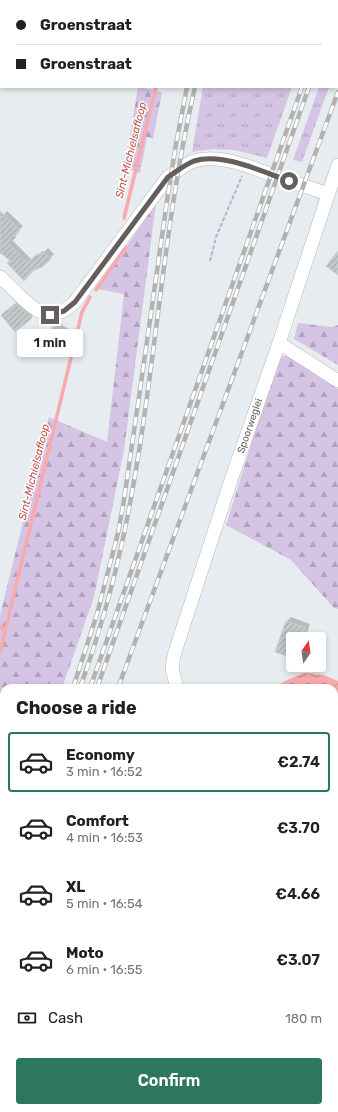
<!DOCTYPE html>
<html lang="en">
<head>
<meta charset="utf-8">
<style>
	body { margin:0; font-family:Rubik,sans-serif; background:#f2f2f2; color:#202124; height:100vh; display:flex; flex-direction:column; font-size:15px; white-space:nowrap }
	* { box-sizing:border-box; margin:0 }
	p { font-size:13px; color:#757577 }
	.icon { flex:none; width:22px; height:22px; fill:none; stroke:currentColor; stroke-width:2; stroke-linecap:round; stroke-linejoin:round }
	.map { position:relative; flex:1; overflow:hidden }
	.drawer { position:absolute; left:0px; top:684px; width:338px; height:428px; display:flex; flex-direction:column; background:#fff; border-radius:12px 12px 0 0; box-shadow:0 2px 6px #0003 }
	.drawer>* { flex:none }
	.top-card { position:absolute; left:0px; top:0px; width:338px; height:88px; box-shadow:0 2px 6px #0003; display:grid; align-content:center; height:88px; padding:0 16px; background:#fff }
	.needle { width:26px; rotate:13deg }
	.tools { position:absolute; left:286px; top:632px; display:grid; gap:8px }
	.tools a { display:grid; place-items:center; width:40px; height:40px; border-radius:4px; background:#fff; box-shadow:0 2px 6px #0003; font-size:20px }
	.end { position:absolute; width:18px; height:18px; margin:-9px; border:5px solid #655e5d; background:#fff; box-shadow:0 0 0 2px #fff }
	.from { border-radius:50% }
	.bubble { position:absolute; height:28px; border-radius:4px; background:#fff; box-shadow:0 2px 6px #0003; font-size:13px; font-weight:600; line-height:28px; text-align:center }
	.top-card b { display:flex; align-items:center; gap:14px; height:38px; font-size:15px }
	.top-card b+b { border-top:1px solid #e0e0e0 }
	.top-card i { width:10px; height:10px; background:#202124 }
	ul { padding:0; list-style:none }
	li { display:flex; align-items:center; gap:12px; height:60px; margin:0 8px 6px; padding:0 8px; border:2px solid transparent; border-radius:4px }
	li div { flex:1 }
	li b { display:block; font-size:15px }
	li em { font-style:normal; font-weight:600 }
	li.current { border-color:#2c775d }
	li>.icon { width:36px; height:36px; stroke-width:1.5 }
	h2 { padding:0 16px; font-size:18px; line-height:48px }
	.pay { display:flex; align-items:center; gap:10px; height:44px; padding:0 16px; font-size:15px }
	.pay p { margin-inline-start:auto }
	.cta { display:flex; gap:8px; margin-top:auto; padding:8px 16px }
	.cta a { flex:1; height:46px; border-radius:4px; background:#2c775d; color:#fff; font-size:16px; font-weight:600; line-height:46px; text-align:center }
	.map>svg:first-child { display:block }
	.grass { fill:url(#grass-tufts) }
	.forest { fill:url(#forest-firs) }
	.water { fill:url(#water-waves) }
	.shadow { fill:#0003 }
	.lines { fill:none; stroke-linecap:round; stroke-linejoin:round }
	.stream { stroke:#faaaab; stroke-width:3.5 }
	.building { fill:url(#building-hatch); stroke:#c4d0d3 }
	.street-casing { stroke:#bab4b3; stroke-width:14 }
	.highway-casing { stroke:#0cb4e8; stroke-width:23 }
	.path { stroke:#cda8d6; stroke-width:2; stroke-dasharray:4 2; stroke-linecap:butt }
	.street { stroke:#fff; stroke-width:13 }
	.highway { stroke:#94daf7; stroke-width:22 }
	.rail-casing { stroke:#b3b2b2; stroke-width:4.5 }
	.rail { stroke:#fff; stroke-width:3; stroke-dasharray:9; stroke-linecap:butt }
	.highway-bridge-casing { stroke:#0cb4e8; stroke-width:23; stroke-linecap:butt }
	.highway-bridge { stroke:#94daf7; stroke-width:22 }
	.route { stroke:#655e5d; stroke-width:5 }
	.labels { text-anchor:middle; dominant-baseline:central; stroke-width:3; stroke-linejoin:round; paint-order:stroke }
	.street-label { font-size:10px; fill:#655e5d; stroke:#fff }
	.water-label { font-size:11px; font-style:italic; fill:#be544d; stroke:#fff }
</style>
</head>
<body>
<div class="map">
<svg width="338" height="1112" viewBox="0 0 338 1112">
	<defs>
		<pattern id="grass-tufts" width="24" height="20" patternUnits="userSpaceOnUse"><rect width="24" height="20" fill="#d6c4e5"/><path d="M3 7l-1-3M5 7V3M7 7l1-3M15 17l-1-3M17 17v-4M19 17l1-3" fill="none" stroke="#b1a2bd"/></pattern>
		<pattern id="forest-firs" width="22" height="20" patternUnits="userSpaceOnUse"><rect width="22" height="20" fill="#d6c4e5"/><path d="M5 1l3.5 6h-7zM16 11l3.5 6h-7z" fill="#b1a2bd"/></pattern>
		<pattern id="water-waves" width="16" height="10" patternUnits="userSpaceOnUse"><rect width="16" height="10" fill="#faaaab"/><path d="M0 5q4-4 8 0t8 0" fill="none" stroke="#ce8e8e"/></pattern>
		<pattern id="building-hatch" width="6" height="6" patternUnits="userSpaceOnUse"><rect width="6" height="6" fill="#c2c8ca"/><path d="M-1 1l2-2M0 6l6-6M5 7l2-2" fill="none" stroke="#a1a6a7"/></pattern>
	</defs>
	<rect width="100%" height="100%" fill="#e6ecef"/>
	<g class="grass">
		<path d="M203 87H292L267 158 234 150 212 149 192 152Z"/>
		<path d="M319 87H329L302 162 293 160Z"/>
		<path d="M334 1071 338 1074V1112H324L317 1108H334Z"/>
	</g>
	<g class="forest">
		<path d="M138 87 162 92 153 139 147 137 140 173 125 168Z"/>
		<path d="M156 203 124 450 94 597 62 688H4V831L0 840V615L49 417 107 442 124 294 98 289Z"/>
		<path d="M298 323 333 327 338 325V365L294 339Z"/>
		<path d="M288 355 338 389V609L334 608 291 560 226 525 278 358Z"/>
		<path d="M338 703V1074L334 1071V705Z"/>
		<path d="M4 1040V1108H38L34 1112H0V1054Z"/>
	</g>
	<path class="water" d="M304 673 323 675 338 681V694H334V688H272L287 680Z"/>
	<g class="shadow">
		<path d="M7 211 23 226 18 231 19 232 12 240 32 260 42 251 44 252 48 248 54 254 41 267 40 266 11 261 0 251V215L2 217Z"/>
		<path d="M21 300 36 313 15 330 7 311Z"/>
		<path d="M58 322 71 331 59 345 47 337Z"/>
		<path d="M291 617 310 624 305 639H293V657L287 621Z"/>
	</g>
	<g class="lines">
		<g class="stream">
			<path d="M121 0 122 1"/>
			<path d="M124 218 156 87"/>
			<path d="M96 290 126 247"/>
			<path d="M0 626 5 631"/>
			<path d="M0 652 82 312 90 297"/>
			<path d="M334 715 338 714"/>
			<path d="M0 810 4 812"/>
		</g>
	</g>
	<g class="building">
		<path d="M0 211 20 230 15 236 16 237 9 244 27 263 37 254 39 255 43 251 51 259 41 268 40 267 36 270H34L24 281 7 263 10 261 1 253 0 254Z"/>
		<path d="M338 251V275L326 266Z"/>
		<path d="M16 303 32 318 15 332 1 315Z"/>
		<path d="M53 326 67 335 59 347 46 337Z"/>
		<path d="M286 621 306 628 303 639H293V658L275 652Z"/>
	</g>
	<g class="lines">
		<defs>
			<g id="street">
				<path d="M0 277C8 284 16 292 23 299 42 317 55 321 75 302L168 177C176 172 185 164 194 161 220 153 252 168 275 176 293 182 310 188 328 194"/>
				<path d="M279 343 338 381"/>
				<path d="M177 688 172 669 174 655 232 477 279 343 338 165"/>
			</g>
			<g id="highway">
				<path d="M0 982 4 984"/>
				<path d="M225 1108 233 1112"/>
				<path d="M272 1108 280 1112"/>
			</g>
		</defs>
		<use href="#street" class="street-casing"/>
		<use href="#highway" class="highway-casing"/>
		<g class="path">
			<path d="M210 261 216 237 242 176"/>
			<path d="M334 901 338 899"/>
			<path d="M61 1108 63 1112"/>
			<path d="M48 1112 52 1108"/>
		</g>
		<use href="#street" class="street"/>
		<use href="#highway" class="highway"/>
		<defs>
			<g id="rail">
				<path d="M212 1V0"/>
				<path d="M219 1V0"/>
				<path d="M332 1V0"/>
				<path d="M337 7 338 4"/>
				<path d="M73 688 97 614 118 533 123 506 139 397 167 201 176 144 187 87"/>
				<path d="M80 688C98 638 113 586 124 534 155 386 161 234 195 87"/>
				<path d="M90 688 302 87"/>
				<path d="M97 688 309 87"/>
				<path d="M118 688 338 92"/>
				<path d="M0 868 4 859"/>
				<path d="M0 895 4 884"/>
				<path d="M0 915 4 904"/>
				<path d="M0 943 4 931"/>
				<path d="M0 962 4 951"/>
				<path d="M0 1019 4 1008"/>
			</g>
		</defs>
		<use href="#rail" class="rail-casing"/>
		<use href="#rail" class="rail"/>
		<defs>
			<path id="highway-bridge" d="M0 955 4 958"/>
		</defs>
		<use href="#highway-bridge" class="highway-bridge-casing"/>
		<use href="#highway-bridge" class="highway-bridge"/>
	</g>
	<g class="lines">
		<path class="route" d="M50 315 64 311 75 302 168 177C176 172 184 165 194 161 222 152 263 172 289 181"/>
	</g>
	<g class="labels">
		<g class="street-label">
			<text transform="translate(250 426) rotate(-71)">Spoorweglei</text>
		</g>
		<g class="water-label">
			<text transform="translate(131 150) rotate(-76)">Sint-Michielsafloop</text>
			<text transform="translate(34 472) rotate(-76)">Sint-Michielsafloop</text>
		</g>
	</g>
</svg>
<div class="tools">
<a><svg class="needle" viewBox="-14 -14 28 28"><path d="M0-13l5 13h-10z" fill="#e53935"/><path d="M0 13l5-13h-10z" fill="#757577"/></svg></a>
</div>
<i class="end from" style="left:289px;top:181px"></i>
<i class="end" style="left:50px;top:315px"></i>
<div class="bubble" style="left:17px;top:329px;width:66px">1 min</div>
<div class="top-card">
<b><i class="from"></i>Groenstraat</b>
<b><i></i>Groenstraat</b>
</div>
<section class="drawer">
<h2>Choose a ride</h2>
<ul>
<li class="current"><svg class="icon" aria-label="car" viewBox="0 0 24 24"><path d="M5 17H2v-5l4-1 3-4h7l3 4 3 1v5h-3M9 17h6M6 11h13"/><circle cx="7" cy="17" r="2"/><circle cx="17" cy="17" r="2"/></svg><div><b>Economy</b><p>3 min · 16:52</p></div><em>€2.74</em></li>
<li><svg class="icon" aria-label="car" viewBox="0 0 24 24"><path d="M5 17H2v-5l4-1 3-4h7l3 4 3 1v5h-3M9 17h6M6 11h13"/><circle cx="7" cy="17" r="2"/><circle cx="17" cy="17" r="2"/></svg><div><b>Comfort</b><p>4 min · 16:53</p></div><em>€3.70</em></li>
<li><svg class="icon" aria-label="car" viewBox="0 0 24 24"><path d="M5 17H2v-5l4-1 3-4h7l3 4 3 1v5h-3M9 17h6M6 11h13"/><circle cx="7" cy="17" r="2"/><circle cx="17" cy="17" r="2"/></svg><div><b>XL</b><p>5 min · 16:54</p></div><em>€4.66</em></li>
<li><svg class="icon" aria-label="car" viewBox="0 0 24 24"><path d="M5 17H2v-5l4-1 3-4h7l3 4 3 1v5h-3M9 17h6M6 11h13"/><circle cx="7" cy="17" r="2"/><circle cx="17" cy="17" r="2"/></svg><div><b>Moto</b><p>6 min · 16:55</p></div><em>€3.07</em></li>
</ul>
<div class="pay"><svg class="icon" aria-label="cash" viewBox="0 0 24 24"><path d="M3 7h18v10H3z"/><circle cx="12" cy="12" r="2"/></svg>Cash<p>180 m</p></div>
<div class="cta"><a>Confirm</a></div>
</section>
</div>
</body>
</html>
